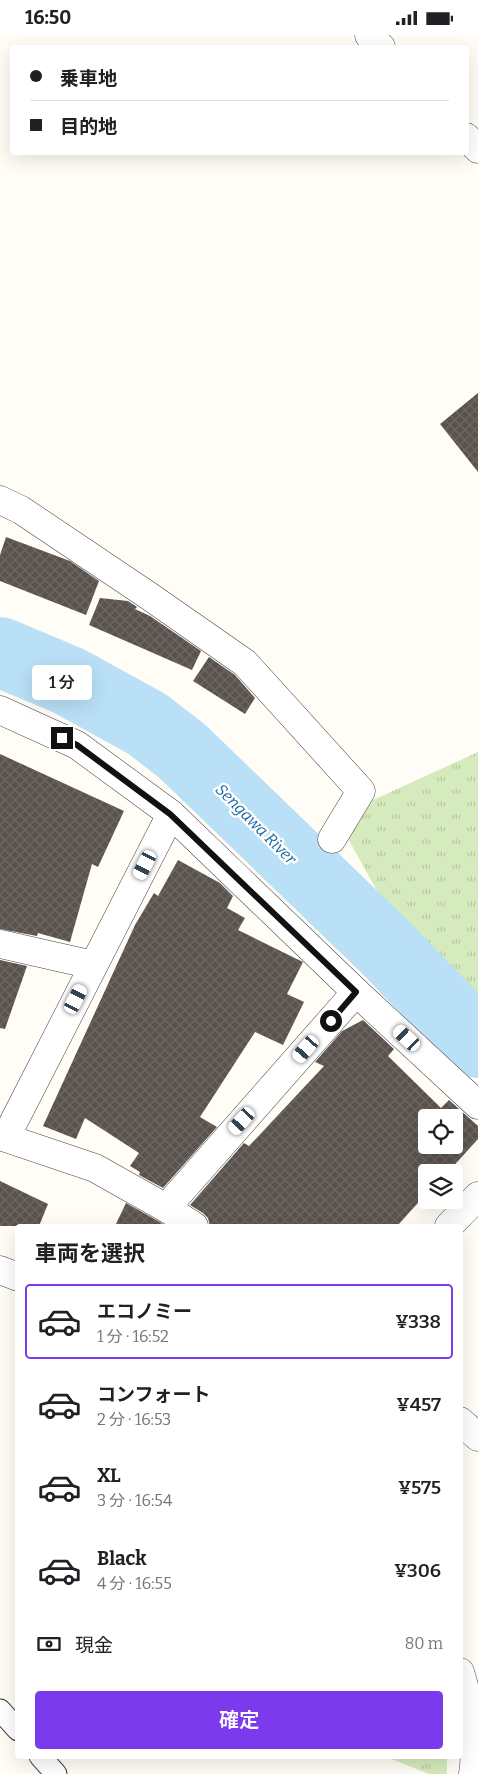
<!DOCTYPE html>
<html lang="ja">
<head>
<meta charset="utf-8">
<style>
	body { margin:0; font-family:Bitter,"Noto Sans JP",serif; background:#f2f2f2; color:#202124; height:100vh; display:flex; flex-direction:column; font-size:19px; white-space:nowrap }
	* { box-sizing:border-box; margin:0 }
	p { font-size:16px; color:#757577 }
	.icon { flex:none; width:28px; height:28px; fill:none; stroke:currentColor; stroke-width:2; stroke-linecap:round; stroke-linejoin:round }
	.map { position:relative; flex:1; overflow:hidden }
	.sheet { position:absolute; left:15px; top:1189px; width:448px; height:535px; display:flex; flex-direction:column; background:#fff; border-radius:5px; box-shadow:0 5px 20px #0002 }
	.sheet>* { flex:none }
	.top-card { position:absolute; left:10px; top:10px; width:459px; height:110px; border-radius:5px; box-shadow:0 5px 20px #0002; display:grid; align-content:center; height:110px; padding:0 20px; background:#fff }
	.tools { position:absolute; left:418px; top:1074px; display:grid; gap:10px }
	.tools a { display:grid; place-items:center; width:45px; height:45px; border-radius:5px; background:#fff; box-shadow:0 5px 20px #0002; font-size:25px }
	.end { position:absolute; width:22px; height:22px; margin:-11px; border:6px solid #111; background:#fff; box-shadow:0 0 0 2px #fff }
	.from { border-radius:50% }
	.bubble { position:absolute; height:35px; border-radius:5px; background:#fff; box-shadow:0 5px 20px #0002; font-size:16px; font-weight:600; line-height:35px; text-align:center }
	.car { position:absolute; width:15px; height:30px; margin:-15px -8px; border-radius:6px; box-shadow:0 0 4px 1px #0007; background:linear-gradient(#fff 24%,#345 0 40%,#fff 0 76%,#345 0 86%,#fff 0) }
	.top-card b { display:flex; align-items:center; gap:18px; height:48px; font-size:19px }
	.top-card b+b { border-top:1px solid #e0e0e0 }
	.top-card i { width:12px; height:12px; background:#202124 }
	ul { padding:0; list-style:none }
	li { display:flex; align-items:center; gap:15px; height:75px; margin:0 10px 8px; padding:0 10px; border:2px solid transparent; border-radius:5px }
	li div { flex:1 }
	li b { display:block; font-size:19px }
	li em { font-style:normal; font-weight:600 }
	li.on { border-color:#7c3aed }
	li>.icon { width:45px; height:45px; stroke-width:1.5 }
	h2 { padding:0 20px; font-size:22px; line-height:60px }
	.pay { display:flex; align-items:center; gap:12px; height:55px; padding:0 20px; font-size:19px }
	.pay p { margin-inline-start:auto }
	.cta { display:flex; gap:10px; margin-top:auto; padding:10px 20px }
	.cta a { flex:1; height:58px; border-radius:5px; background:#7c3aed; color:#fff; font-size:20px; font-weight:600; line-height:58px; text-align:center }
	.status { display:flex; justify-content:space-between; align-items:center; height:35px; padding:0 25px; background:#fff; direction:ltr }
	.status svg { height:14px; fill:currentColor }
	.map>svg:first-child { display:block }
	.park { fill:url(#park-tufts) }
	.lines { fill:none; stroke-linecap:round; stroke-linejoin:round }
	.river { stroke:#b9e0f7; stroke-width:70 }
	.building { fill:url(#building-cross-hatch); fill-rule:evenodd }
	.service-casing { stroke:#444; stroke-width:23 }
	.minor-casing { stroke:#444; stroke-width:29 }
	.tertiary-casing { stroke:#444; stroke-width:29 }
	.service { stroke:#fff; stroke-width:21 }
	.minor { stroke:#fff; stroke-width:28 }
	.tertiary { stroke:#fff; stroke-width:28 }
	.route { stroke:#111; stroke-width:6 }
	.labels { text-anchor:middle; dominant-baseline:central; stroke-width:5; stroke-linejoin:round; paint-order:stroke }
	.water-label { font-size:16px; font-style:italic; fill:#1768a6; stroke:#fff }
</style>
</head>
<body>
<div class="status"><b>16:50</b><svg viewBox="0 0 49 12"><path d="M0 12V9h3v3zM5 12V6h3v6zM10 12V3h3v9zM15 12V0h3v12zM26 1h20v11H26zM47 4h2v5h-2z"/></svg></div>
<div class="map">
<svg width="478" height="1739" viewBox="0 0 478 1739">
	<defs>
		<pattern id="park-tufts" width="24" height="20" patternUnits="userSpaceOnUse" patternTransform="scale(1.25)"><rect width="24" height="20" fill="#d5ebbd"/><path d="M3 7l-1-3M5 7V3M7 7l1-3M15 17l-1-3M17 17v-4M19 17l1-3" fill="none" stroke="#b6c8a1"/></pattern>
		<pattern id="building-cross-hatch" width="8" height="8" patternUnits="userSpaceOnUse" patternTransform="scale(1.25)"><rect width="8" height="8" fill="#5a524d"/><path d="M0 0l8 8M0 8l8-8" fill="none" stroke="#6d6662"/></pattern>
	</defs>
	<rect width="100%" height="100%" fill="#fffdf5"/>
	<g class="park">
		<path d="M478 717V976L402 901 336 782Z"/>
		<path d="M384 1721H447V1739H429Z"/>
	</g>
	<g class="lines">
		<path class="river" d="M0 617 69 646 147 689 182 716 383 910 478 1008"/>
	</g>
	<g class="building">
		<path d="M478 358V437L440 389Z"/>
		<path d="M6 502 70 526 99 546 86 580 0 546V520Z"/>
		<path d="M100 563 128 566 137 572 135 574 150 581 201 616 192 635 89 590Z"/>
		<path d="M209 622 235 640 255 663 245 679 193 646Z"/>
		<path d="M0 719 124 776 98 832 92 829 70 907 38 898 37 901 0 894Z"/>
		<path d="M178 825 220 848 233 861 227 873 245 883 238 895 303 927 287 959 304 967 283 1010 255 997 200 1082 217 1092 163 1153 139 1140 140 1137 130 1131 139 1118 85 1083 76 1104 43 1091 135 890 154 858 158 861Z"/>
		<path d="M0 925 27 931 5 994 0 993Z"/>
		<path d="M363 985 394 1014 388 1021 441 1073 449 1065 478 1091V1104L447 1138H426V1159L397 1191H210L208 1183 203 1178 190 1170 244 1108 249 1111 324 1031 315 1027 342 996ZM426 1082H454V1110H426Z"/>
		<path d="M0 1146 48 1169 39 1191H0Z"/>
		<path d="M126 1168 158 1186 166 1191H115Z"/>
	</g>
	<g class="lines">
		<defs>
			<g id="service">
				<path d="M0 1675 18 1695"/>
				<path d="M40 1721 56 1739"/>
			</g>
			<g id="minor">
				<path d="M0 465 21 475 149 561 245 628 361 756 332 804"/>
				<path d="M0 675 77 710 171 779 356 957 478 1070"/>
				<path d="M0 909 93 930"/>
				<path d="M0 1101 95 1133 166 1173 194 1191"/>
				<path d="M6 1102 171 779"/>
				<path d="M166 1173 356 957"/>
				<path d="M449 1191 478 1161"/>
				<path d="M0 1235 18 1242"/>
				<path d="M460 1386 478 1402"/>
				<path d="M460 1637C469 1666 478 1710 473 1739"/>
			</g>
			<g id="tertiary">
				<path d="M369 0 381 12"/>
				<path d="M466 102 478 114"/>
			</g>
		</defs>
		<use href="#service" class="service-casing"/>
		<use href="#minor" class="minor-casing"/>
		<use href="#tertiary" class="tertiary-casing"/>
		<use href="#service" class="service"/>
		<use href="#minor" class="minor"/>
		<use href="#tertiary" class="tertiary"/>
	</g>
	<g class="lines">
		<path class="route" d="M62 703 77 710 170 779 356 957 331 986"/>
	</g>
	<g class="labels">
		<g class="water-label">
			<text transform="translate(256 789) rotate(45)">Sengawa River</text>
		</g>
	</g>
</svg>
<div class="tools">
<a><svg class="icon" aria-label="locate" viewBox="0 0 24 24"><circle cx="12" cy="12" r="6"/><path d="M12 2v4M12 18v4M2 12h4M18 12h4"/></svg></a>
<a><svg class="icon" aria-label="layers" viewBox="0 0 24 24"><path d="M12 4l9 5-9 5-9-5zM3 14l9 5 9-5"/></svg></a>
</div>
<i class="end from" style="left:331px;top:986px"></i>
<i class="end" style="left:62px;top:703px"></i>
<div class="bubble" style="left:32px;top:630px;width:60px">1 分</div>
<i class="car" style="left:145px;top:830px;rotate:207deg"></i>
<i class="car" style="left:76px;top:964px;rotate:27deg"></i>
<i class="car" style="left:407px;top:1003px;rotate:313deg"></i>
<i class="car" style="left:306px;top:1014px;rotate:221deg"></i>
<i class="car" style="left:242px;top:1086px;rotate:222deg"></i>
<div class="top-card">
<b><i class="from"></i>乗車地</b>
<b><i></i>目的地</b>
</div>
<section class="sheet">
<h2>車両を選択</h2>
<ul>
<li class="on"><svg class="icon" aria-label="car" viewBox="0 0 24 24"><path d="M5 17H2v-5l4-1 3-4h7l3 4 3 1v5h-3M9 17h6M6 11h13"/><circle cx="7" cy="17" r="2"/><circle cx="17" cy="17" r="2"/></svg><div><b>エコノミー</b><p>1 分 · 16:52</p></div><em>¥338</em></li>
<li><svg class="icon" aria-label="car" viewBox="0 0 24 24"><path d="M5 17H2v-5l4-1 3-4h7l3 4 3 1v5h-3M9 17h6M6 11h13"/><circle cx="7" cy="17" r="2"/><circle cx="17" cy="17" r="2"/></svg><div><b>コンフォート</b><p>2 分 · 16:53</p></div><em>¥457</em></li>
<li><svg class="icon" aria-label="car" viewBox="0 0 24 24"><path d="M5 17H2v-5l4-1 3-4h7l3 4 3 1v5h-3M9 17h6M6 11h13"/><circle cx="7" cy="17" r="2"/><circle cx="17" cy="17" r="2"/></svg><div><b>XL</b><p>3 分 · 16:54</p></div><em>¥575</em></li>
<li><svg class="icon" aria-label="car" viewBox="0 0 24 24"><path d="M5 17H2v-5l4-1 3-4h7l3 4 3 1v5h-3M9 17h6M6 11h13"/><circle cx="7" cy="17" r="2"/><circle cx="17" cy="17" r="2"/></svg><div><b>Black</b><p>4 分 · 16:55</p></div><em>¥306</em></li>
</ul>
<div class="pay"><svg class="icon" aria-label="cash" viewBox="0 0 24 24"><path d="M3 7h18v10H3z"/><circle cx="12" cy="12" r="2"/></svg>現金<p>80 m</p></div>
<div class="cta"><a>確定</a></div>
</section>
</div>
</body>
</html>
